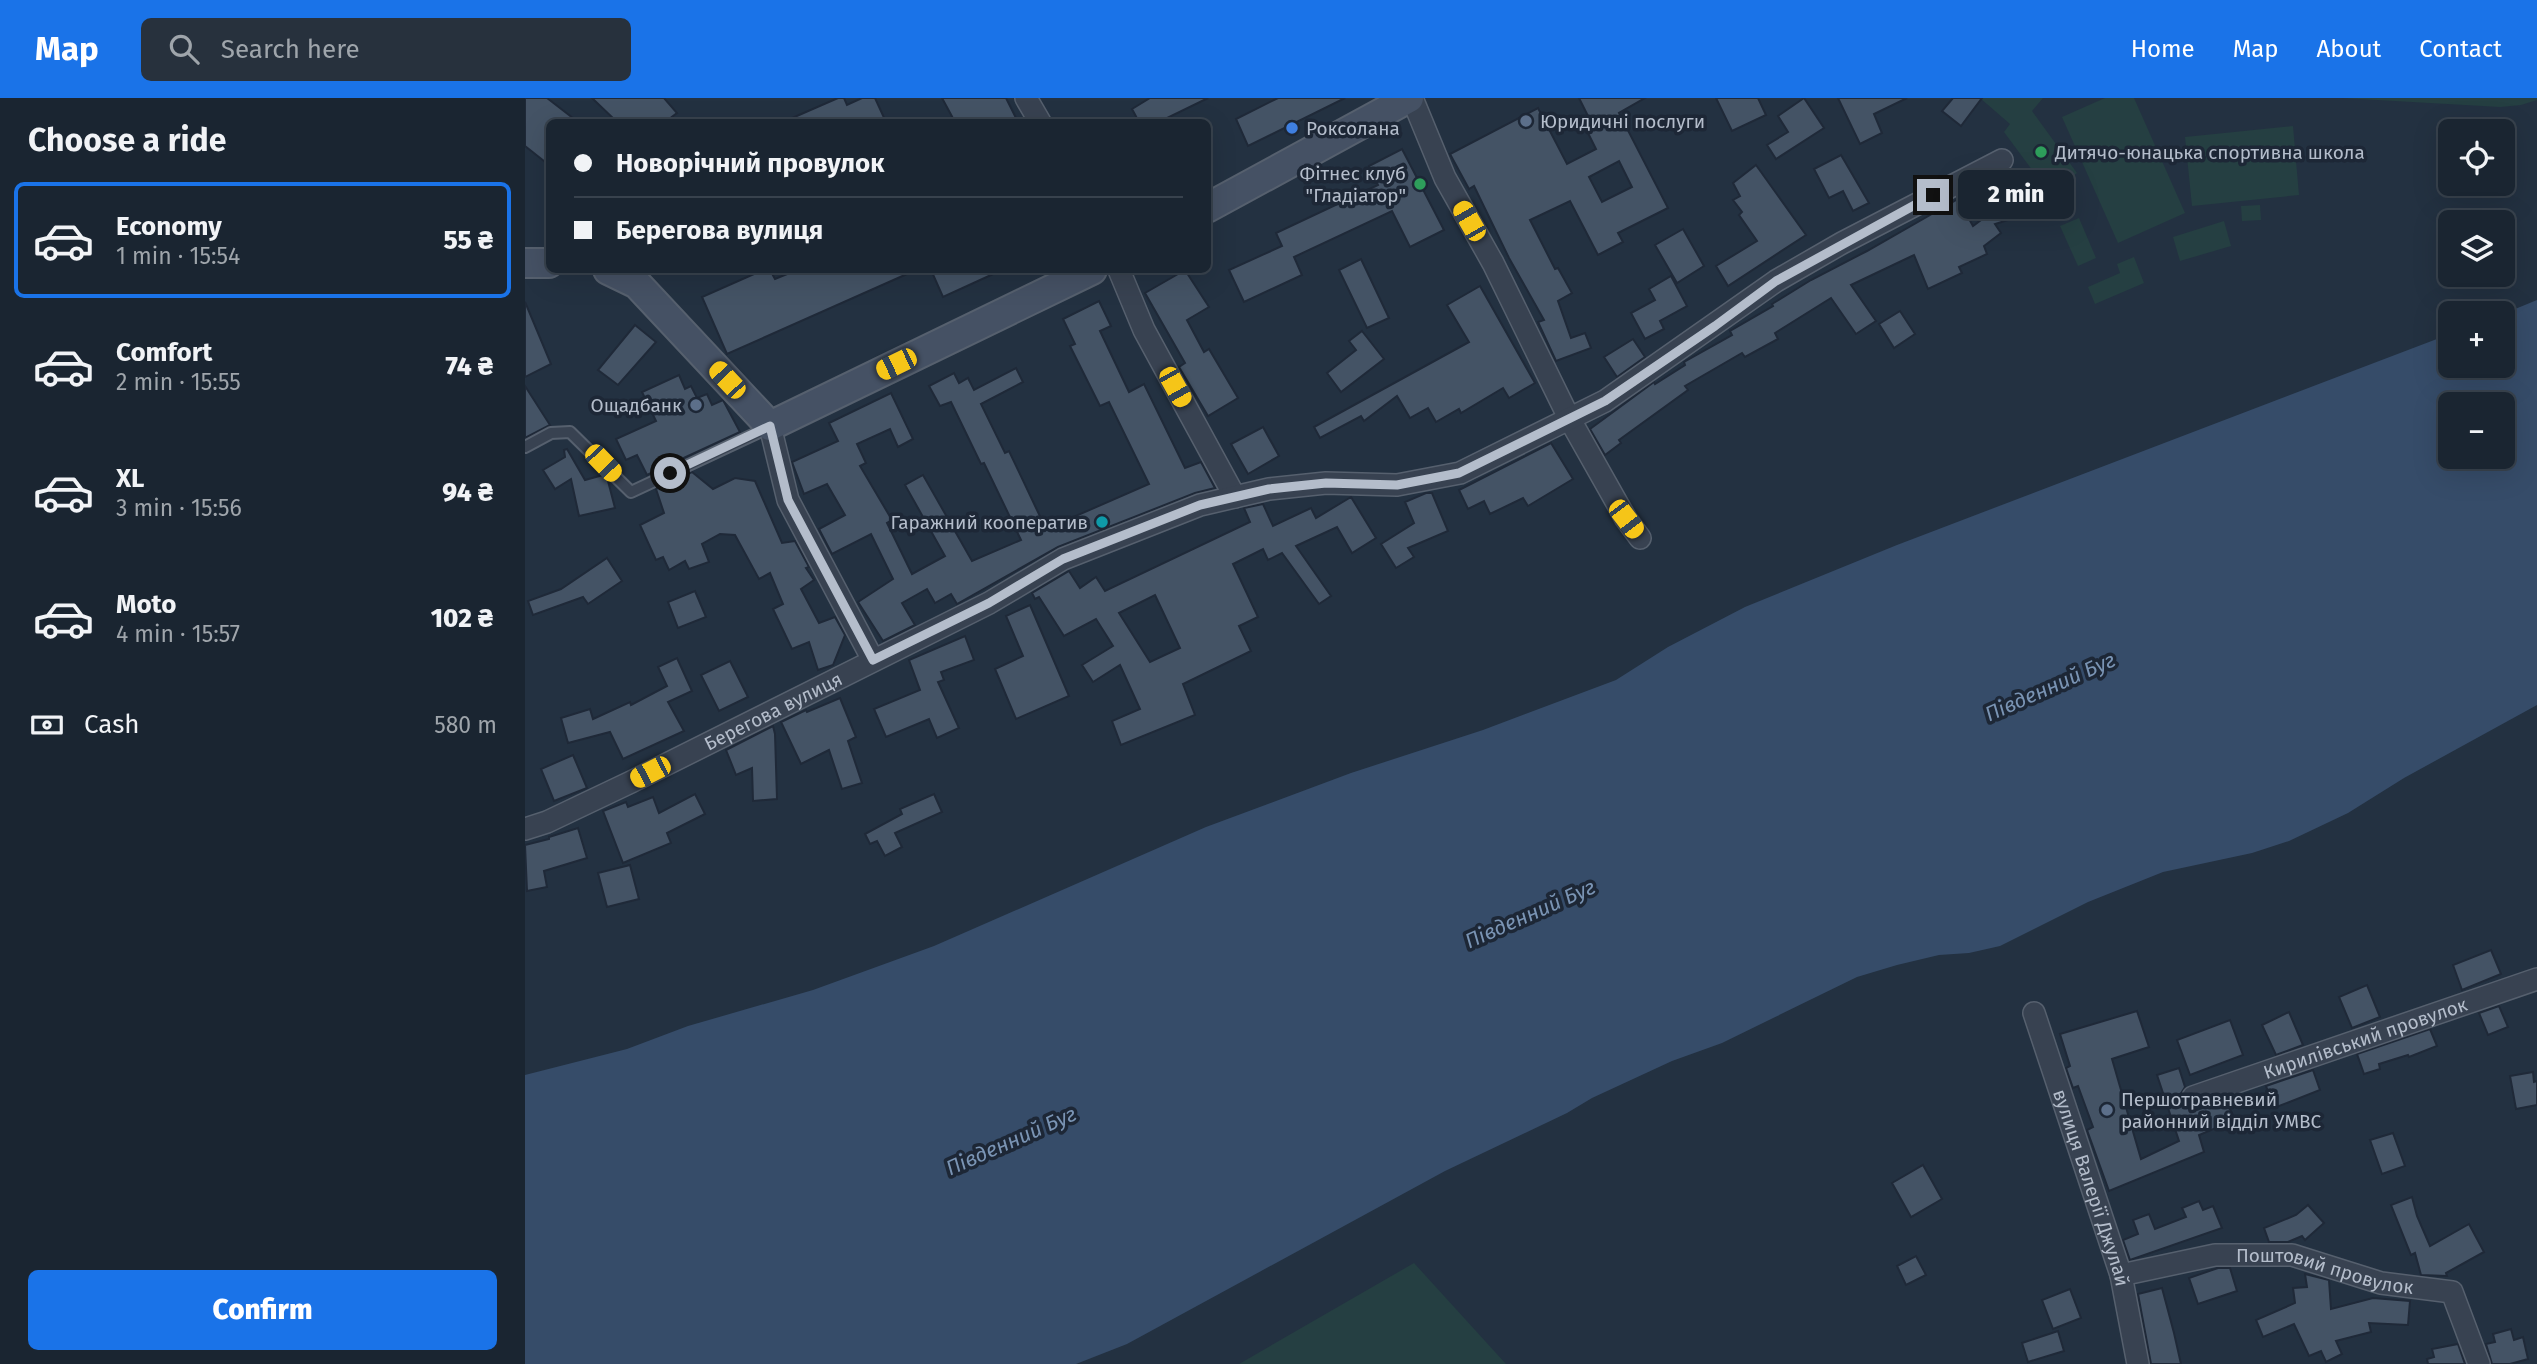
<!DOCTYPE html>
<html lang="en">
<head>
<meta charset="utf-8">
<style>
	body { margin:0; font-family:"Fira Sans",sans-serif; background:#27313d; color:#f1f3f6; height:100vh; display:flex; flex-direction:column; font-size:26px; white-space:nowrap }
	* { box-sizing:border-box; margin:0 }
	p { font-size:23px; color:#9fa5ab }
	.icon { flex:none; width:38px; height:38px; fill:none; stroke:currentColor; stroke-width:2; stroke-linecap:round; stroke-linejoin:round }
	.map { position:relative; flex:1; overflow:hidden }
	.details { display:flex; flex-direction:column; background:#1a2531; width:525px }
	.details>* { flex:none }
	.banner { position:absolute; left:21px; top:21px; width:665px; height:154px; border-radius:10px; box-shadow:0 7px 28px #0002,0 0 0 2px #38424d; display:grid; align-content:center; height:154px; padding:0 28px; background:#1a2531 }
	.controls { position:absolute; left:1913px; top:21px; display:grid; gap:14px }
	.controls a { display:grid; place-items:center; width:77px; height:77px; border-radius:10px; background:#1a2531; box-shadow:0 7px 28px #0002,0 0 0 2px #38424d; font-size:35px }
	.end { position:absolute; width:32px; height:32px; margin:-16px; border:9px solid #b4bdcb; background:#111; box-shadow:0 0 0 4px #111 }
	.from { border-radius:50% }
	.bubble { position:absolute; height:49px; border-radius:10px; background:#1a2531; box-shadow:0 7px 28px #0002,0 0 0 2px #38424d; font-size:23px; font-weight:800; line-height:49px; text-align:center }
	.car { position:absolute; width:21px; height:42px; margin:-21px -10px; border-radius:9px; box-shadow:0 0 5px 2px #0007; background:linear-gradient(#f5c518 24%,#345 0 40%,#f5c518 0 76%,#345 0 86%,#f5c518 0) }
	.banner b { display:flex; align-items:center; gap:24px; height:66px; font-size:26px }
	.banner b+b { border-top:2px solid #38424d }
	.banner i { width:18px; height:18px; background:#f1f3f6 }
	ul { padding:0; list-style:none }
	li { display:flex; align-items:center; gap:21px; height:116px; margin:0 14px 10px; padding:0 14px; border:4px solid transparent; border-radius:10px }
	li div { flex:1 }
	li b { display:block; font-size:26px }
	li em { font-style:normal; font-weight:800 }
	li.active { border-color:#1a73e8 }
	li>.icon { width:63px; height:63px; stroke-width:1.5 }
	h2 { padding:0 28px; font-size:32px; line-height:84px }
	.pay { display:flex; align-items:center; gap:18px; height:77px; padding:0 28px; font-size:26px }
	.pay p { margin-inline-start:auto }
	.cta { display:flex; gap:14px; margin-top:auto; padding:14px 28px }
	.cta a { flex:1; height:80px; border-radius:10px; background:#1a73e8; color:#fff; font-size:28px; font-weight:800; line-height:80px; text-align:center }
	header { display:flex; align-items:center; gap:42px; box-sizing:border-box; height:98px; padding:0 35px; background:#1a73e8; color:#fff }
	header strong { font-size:33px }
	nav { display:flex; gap:38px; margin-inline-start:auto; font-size:24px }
	.search { width:490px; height:63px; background:#27313d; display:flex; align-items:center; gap:18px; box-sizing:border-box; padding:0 24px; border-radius:10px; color:#9fa5ab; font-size:26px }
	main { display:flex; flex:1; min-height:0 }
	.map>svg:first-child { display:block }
	.green { fill:#253f42 }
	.water { fill:#364c69; fill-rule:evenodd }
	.building { fill:#445365; stroke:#1f2938; stroke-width:2; fill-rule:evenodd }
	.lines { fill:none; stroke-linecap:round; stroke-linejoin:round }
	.lane-casing { stroke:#56606e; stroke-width:14 }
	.street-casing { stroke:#56606e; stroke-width:24 }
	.secondary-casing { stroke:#56606e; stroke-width:32 }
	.lane { stroke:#384251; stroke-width:10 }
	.street { stroke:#384251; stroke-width:21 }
	.secondary { stroke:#455164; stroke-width:28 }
	.route { stroke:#b4bdcb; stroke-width:9 }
	.service-dot { fill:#5c6f8a; stroke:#1d2736; stroke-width:2.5 }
	.shop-dot { fill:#3f7fe0; stroke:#1d2736; stroke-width:2.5 }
	.leisure-dot { fill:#2e9e5b; stroke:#1d2736; stroke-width:2.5 }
	.culture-dot { fill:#0f9aa8; stroke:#1d2736; stroke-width:2.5 }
	.labels { text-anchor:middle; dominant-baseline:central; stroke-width:7; stroke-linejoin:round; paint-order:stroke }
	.poi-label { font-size:19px; fill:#b4bdcb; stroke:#1d2736; text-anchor:start }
	.street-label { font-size:19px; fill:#b4bdcb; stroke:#1d2736 }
	.water-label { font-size:21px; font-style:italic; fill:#7a94b4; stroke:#1d2736 }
</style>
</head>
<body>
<header>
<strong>Map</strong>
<div class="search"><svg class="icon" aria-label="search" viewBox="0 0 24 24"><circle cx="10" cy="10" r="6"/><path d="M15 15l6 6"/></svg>Search here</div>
<nav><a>Home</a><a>Map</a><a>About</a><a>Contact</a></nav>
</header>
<main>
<section class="details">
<h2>Choose a ride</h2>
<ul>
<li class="active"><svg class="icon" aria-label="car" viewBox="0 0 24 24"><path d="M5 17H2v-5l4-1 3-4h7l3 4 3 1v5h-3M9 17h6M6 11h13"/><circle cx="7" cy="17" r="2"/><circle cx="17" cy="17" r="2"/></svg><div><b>Economy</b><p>1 min · 15:54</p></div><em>55 ₴</em></li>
<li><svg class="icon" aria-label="car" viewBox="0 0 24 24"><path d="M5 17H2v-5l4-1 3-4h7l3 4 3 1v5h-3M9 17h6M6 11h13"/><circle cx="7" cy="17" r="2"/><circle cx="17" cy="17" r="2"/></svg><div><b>Comfort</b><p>2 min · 15:55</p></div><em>74 ₴</em></li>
<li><svg class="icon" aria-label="car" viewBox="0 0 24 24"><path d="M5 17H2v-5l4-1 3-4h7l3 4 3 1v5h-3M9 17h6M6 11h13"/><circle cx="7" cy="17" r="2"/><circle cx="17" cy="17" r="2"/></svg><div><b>XL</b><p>3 min · 15:56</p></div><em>94 ₴</em></li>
<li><svg class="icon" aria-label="car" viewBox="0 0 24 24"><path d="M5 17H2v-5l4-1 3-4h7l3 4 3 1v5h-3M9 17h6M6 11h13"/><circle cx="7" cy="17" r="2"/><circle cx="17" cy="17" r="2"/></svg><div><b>Moto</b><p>4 min · 15:57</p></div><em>102 ₴</em></li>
</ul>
<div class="pay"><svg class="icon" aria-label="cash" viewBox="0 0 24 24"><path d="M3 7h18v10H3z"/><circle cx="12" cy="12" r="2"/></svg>Cash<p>580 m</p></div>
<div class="cta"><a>Confirm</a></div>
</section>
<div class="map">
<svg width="2012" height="1266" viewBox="0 0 2012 1266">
	<rect width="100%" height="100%" fill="#233141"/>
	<g class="green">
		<path d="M1455 0H1518L1507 13 1552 75 1525 96 1479 34 1485 26Z"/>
		<path d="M1580 0H1609L1660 115 1593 145 1537 19Z"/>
		<path d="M1817 0H2012V2L1996 7 1975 9Z"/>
		<path d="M1768 28 1774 97 1667 108 1660 39Z"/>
		<path d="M1735 107 1736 122 1717 123 1716 108Z"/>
		<path d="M1554 120 1571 160 1553 168 1535 128Z"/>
		<path d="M1699 123 1706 148 1655 163 1648 139Z"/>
		<path d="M1609 159 1619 185 1570 206 1563 189 1595 175 1592 166Z"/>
		<path d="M889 1165 981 1266H714Z"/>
	</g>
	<path class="water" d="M2012 202V607L1879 680 1823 715 1764 743 1727 755 1638 774 1563 804 1475 848 1444 855 1414 857 1372 867 1332 879 1197 945 1147 963 1067 1000 1042 1015 920 1073 602 1246 551 1266H0V977L102 951 163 928 288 892 409 848 681 729 826 675 958 632 1091 582 1143 549 1220 509 1372 447 1925 236V268H1978V216ZM1925 306H1978V359H1925Z"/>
	<g class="building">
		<path d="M0 0H22L53 24H24V67L0 48Z"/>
		<path d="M67 0H139L152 15 140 24H92Z"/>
		<path d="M313 0H319L322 7 337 0H350L361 24H258Z"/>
		<path d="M417 0H481L491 20 483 24H430Z"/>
		<path d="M625 0H683L634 24H614L607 11Z"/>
		<path d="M753 0H820L723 48 711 21Z"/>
		<path d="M1054 0H1120L1094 15 1143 110 1093 135 1098 144 1073 157 1045 103 1005 122 1030 171 1033 170 1047 195 1033 203 1046 240 1060 235 1066 250 1031 263 1013 224 1019 222 984 160 949 88 944 91 925 56 1013 10 1042 66 1071 51 1062 33 1069 30ZM1094 63 1107 89 1077 104 1064 79Z"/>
		<path d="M1191 0H1233L1241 17 1207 33Z"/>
		<path d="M1279 0 1299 30 1251 61 1242 47 1263 34 1253 18Z"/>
		<path d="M1313 0H1382L1349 16 1357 35 1335 46Z"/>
		<path d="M1428 0H1457L1436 28 1417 13Z"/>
		<path d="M877 51 919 132 885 149 867 113 769 159 777 177 719 204 704 172 757 148 751 135 853 87 844 68Z"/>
		<path d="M1316 57 1344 105 1328 113 1318 93 1304 100 1289 71Z"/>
		<path d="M1231 67 1281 137 1203 188 1191 168 1232 143 1214 117 1217 114 1208 102 1215 98 1208 85Z"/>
		<path d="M1492 72 1505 115 1470 126 1476 135 1459 148 1462 156 1434 169 1437 175 1403 191 1389 157 1326 187 1351 223 1331 236 1306 200 1250 235 1253 241 1220 259 1217 255 1160 288 1163 292 1094 342 1096 345 1080 357 1065 331 1129 284 1130 286 1160 267 1159 264 1207 237 1205 233 1248 208 1247 206 1286 182 1342 153 1433 101 1448 128 1468 113 1466 106 1480 102 1473 79Z"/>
		<path d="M1158 131 1179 168 1152 185 1130 147Z"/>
		<path d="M836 161 864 220 842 230 814 172Z"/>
		<path d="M238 172H245L250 181 272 172H391L202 256 177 199Z"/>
		<path d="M406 172H477L418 199Z"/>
		<path d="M660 172 684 209 662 222 679 254 684 251 713 300 683 318 654 269 660 265 620 195Z"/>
		<path d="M1146 178 1162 208 1135 223 1139 231 1120 241 1106 215 1130 202 1124 191Z"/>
		<path d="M955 188 1010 285 984 300 978 290 936 315 934 311 911 324 903 310 885 320 872 298 839 323 836 318 795 340 789 329 944 244 922 207Z"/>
		<path d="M574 203 586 228 575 233 604 294 619 286 660 370 676 364 690 390 670 395 533 449 432 506 426 496 410 505 402 491 377 505 390 527 358 543 333 504 368 481 346 436 307 456 294 431 320 417 302 386 279 396 267 364 313 343 304 325 366 295 388 341 373 349 365 331 332 346 341 365 335 368 367 422 362 425 387 476 420 458 380 387 398 377 447 463 496 442 459 365 456 366 426 304 415 308 404 288 429 275 434 285 443 280 449 292 491 270 498 284 456 306 480 355 484 353 521 431 624 386 584 304 575 308 545 248 550 246 538 221Z"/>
		<path d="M0 204 26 266 0 279Z"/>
		<path d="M1375 213 1390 236 1369 250 1354 226Z"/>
		<path d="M110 227 131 244 93 287 73 272Z"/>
		<path d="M837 233 859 261 816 294 802 275 831 252 824 243Z"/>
		<path d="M1108 241 1120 259 1092 279 1079 259Z"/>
		<path d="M154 277 160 291 166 288 172 300 182 296 187 307 198 302 215 334 122 377 112 357 101 362 91 341 131 323 117 294Z"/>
		<path d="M0 288 25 327 0 340Z"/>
		<path d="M738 329 754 358 723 376 706 346Z"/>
		<path d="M1026 345 1048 381 1003 408 998 400 965 416 959 403 943 411 934 392Z"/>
		<path d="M42 351 60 382 78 377 83 383 90 410 54 418 46 381 30 391 18 372 40 359 39 352Z"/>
		<path d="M167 374 188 391 210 380 230 383 257 445 270 443 284 469 281 470 289 482 276 491 294 525 310 519 320 537 308 567 293 572 284 544 267 551 248 511 258 506 245 475 234 481 210 437 195 436 177 446 184 464 164 471 160 463 144 472 138 459 131 462 115 427 139 415 131 391Z"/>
		<path d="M901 395H907L923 433 883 450 889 459 871 470 856 446 889 425 880 404Z"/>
		<path d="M826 399 851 440 827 455 812 429 771 448 806 498 794 506 757 455 743 462 738 451 708 466 733 519 714 528 726 553 658 586 670 617 596 647 587 623 615 611 595 567 568 584 557 567 588 548 571 521 539 538 514 499 510 501 507 495 544 473 555 490 571 479 580 493 725 424 719 410 738 406 748 428 786 410 791 420ZM630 497 655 550 625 564 594 515Z"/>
		<path d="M82 460 97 483 63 506 58 499 8 517 3 503 36 491Z"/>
		<path d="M170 493 181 519 153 530 143 504Z"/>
		<path d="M505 507 544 598 491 621 470 571 498 558 481 518Z"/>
		<path d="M440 538 449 562 416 574 419 582 413 584 434 630 412 640 404 621 361 639 349 611 395 592 384 562Z"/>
		<path d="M152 560 167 593 143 604 159 633 98 661 85 634 43 645 36 620 65 611 68 621 105 604 106 607 142 588 133 569Z"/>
		<path d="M205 563 223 599 194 613 176 577Z"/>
		<path d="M315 600 331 639 323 643 337 685 317 691 304 652 276 666 256 624 281 612 282 614Z"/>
		<path d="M248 628 250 636 252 701 228 703 227 670 211 677 201 652Z"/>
		<path d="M48 657 62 690 29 703 16 671Z"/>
		<path d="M170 696 180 716 142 735 146 745 98 765 78 713 101 704 103 709 128 699 134 715Z"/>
		<path d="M409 696 417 714 370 735 377 749 360 758 352 743 345 746 340 736 377 716 375 711Z"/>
		<path d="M53 730 62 760 19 773 22 789 2 793 0 747 24 741V739Z"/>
		<path d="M105 767 114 801 82 809 73 775Z"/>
		<path d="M1966 852 1976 876 1937 892 1928 867Z"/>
		<path d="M1842 887 1855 919 1827 930 1814 899Z"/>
		<path d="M1974 908 1983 929 1963 937 1954 915Z"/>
		<path d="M1612 913 1624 949 1587 961 1616 1061 1654 1043 1632 977 1654 970 1660 989 1655 997 1659 1008 1672 1012 1701 1002 1710 1022 1674 1037 1679 1054 1584 1093 1562 1032 1568 1029 1553 988 1548 990 1541 970 1545 968 1535 936Z"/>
		<path d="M1764 914 1778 947 1751 957 1737 927Z"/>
		<path d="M1705 922 1718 957 1665 977 1652 942Z"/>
		<path d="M1905 931 1912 948 1884 959 1883 957 1854 966 1855 971 1839 976 1832 956Z"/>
		<path d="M1788 972 1795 992 1749 1010 1741 988Z"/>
		<path d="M2008 974 2009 984 2012 983V1007L1991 1011 1985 978Z"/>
		<path d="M1868 1035 1880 1068 1857 1076 1845 1042Z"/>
		<path d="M1398 1067 1417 1101 1386 1119 1367 1085Z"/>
		<path d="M1887 1099 1892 1118 1905 1148 1944 1126 1959 1154 1921 1175 1922 1178 1896 1177 1890 1155 1886 1157 1866 1107Z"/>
		<path d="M1674 1103 1678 1112 1688 1108 1697 1130 1605 1162 1598 1142 1613 1136 1608 1122 1624 1116 1630 1131 1661 1119 1657 1110Z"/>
		<path d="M1783 1107 1799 1125 1780 1142 1777 1138 1763 1144H1744L1739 1130 1771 1117Z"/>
		<path d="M1391 1158 1401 1177 1381 1187 1372 1168Z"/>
		<path d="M1693 1170H1705L1712 1193 1673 1206 1664 1180Z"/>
		<path d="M1780 1176 1804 1182 1806 1211 1848 1200 1885 1203 1883 1227 1844 1225 1846 1234 1811 1243 1817 1256 1801 1264 1796 1253 1784 1258 1769 1226 1738 1239 1731 1222 1770 1205 1768 1190 1782 1189Z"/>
		<path d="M1637 1190 1649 1235 1656 1266H1626L1613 1196Z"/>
		<path d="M1545 1191 1556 1220 1528 1231 1517 1202Z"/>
		<path d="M1986 1231 1989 1242 1998 1239 2003 1261 1985 1266H1967L1961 1246 1970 1244 1968 1236Z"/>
		<path d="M1533 1233 1539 1253 1503 1264 1497 1245Z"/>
		<path d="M1933 1246 1940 1266H1903L1902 1261 1909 1259 1907 1251Z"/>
	</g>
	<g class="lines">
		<defs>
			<path id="lane" d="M0 349 26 335 45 334 106 394 245 329"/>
			<g id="street">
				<path d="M501 0 515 24"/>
				<path d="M887 0 920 80 968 165 1044 320 1101 421 1115 440"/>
				<path d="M594 172 619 232 710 399"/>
				<path d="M245 328 263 402 348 562"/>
				<path id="s1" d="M0 731 22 724 106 684 464 505 538 461 675 407 744 391 801 385 872 387 935 375 1080 303 1251 183 1317 145 1477 62"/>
				<path id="s2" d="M1509 915 1596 1177 1613 1266"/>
				<path id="s3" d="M1668 999 2012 881"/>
				<path id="s4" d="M1596 1177 1690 1157H1767L1856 1185 1927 1194 1954 1266"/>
			</g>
			<g id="secondary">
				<path d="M682 110 884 0"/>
				<path d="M0 165H24"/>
				<path d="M83 172 112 186 245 328 567 172"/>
			</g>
		</defs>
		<use href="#lane" class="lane-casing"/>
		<use href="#street" class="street-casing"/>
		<use href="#secondary" class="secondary-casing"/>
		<use href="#lane" class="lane"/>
		<use href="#street" class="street"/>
		<use href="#secondary" class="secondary"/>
	</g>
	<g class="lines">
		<path class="route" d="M145 375 245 328 263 402 348 562 464 505 538 461 675 407 744 391 801 385 872 387 934 375 1080 303 1190 228 1251 183 1408 97"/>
	</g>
	<g class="service-dot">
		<circle cx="1001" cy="23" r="7"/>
		<circle cx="171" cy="307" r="7"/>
		<circle cx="1582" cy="1012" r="7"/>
	</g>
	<circle class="shop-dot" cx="767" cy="30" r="7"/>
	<g class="leisure-dot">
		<circle cx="1516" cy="54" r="7"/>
		<circle cx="895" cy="86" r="7"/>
	</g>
	<circle class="culture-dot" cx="577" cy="424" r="7"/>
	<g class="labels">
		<g class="poi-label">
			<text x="1015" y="23">Юридичні послуги</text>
			<text x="781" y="30">Роксолана</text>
			<text x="1530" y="54">Дитячо-юнацька спортивна школа</text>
			<text x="881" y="75" text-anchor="end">Фітнес клуб<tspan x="881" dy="22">"Гладіатор"</tspan></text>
			<text x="157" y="307" text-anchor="end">Ощадбанк</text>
			<text x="563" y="424" text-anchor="end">Гаражний кооператив</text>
			<text x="1596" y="1001">Першотравневий<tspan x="1596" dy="22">районний відділ УМВС</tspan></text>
		</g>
		<g class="street-label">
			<text stroke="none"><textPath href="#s1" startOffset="275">Берегова вулиця</textPath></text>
			<text stroke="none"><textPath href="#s3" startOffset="182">Кирилівський провулок</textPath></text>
			<text stroke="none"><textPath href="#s2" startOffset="184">вулиця Валерії Джулай</textPath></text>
			<text stroke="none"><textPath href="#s4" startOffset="208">Поштовий провулок</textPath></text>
		</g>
		<g class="water-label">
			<text transform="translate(1525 589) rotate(-24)">Південний Буг</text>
			<text transform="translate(1005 816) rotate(-24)">Південний Буг</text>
			<text transform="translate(486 1043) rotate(-24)">Південний Буг</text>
		</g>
	</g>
</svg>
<div class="controls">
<a><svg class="icon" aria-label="locate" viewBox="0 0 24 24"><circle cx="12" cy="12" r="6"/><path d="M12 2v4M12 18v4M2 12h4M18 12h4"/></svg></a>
<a><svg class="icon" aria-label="layers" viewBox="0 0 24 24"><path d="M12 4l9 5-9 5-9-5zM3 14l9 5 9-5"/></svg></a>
<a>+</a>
<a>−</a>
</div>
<i class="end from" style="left:145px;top:375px"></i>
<i class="end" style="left:1408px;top:97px"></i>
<div class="bubble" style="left:1433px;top:72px;width:116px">2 min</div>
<i class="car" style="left:944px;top:123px;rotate:330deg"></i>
<i class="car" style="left:371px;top:266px;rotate:244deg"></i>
<i class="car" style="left:202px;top:282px;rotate:317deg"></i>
<i class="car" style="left:650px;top:289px;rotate:151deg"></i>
<i class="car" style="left:78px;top:365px;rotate:136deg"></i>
<i class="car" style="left:1101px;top:421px;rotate:143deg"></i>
<i class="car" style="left:125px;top:674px;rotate:243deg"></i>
<div class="banner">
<b><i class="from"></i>Новорічний провулок</b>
<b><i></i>Берегова вулиця</b>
</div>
</div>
</main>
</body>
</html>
